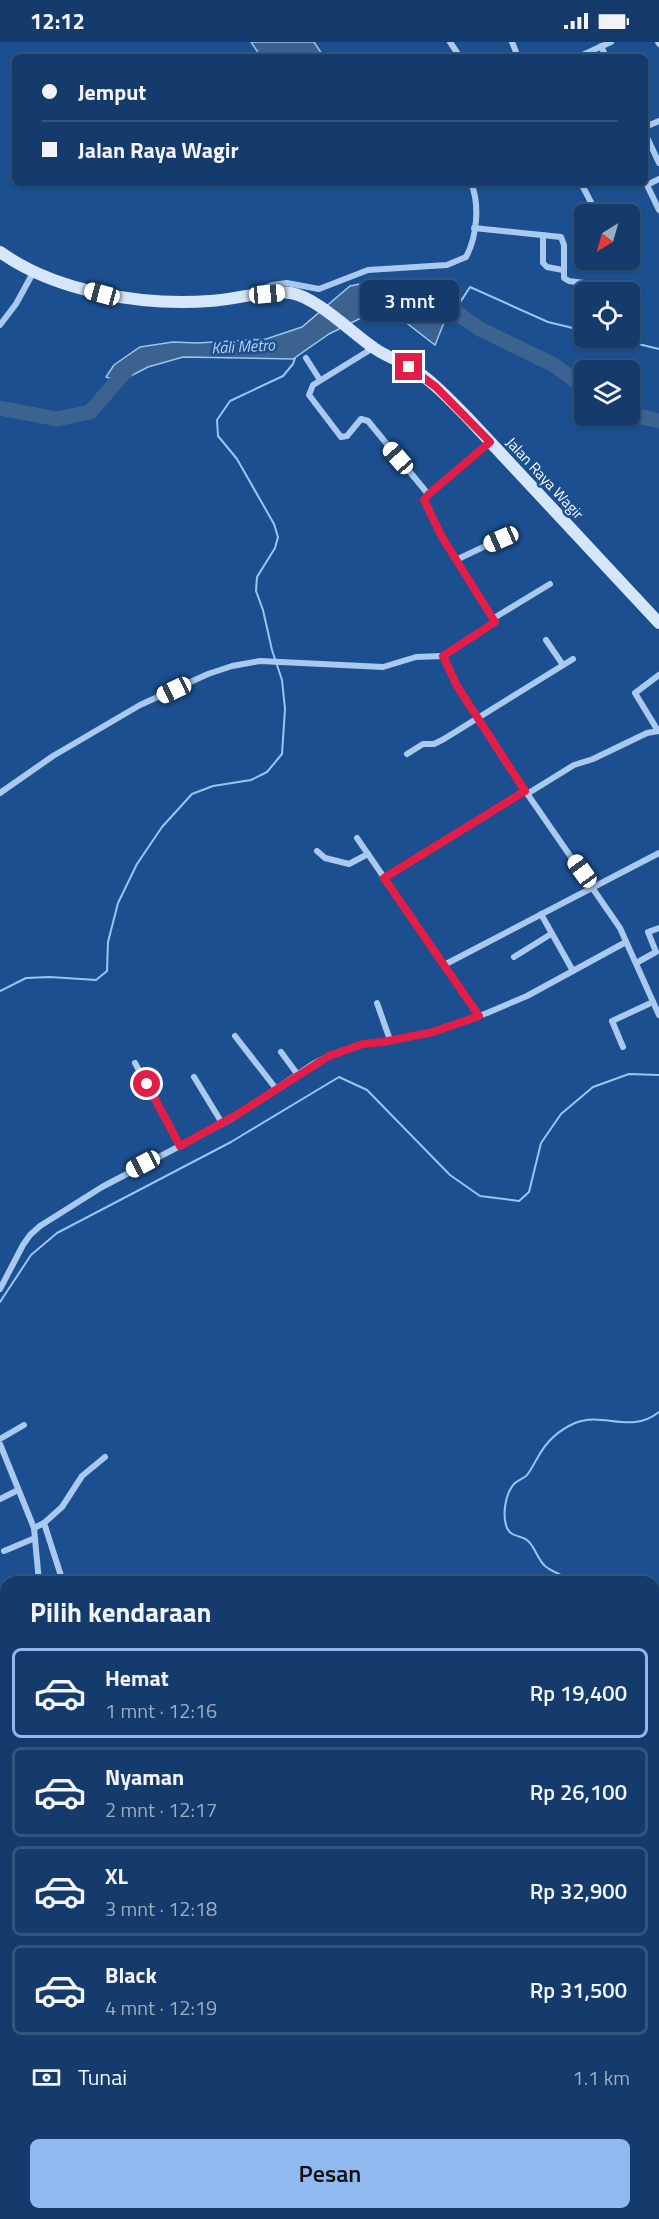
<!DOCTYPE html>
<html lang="id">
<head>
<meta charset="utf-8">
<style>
	body { margin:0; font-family:"Titillium Web",sans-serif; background:#1d4271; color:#f1f3f6; height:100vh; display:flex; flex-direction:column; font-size:22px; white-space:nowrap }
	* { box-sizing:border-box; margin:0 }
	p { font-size:20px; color:#9dadc1 }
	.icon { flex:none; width:33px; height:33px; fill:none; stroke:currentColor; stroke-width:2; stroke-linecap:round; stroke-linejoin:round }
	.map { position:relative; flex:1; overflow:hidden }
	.panel { position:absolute; left:0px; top:1534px; width:660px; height:644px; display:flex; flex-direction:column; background:#143b6b; border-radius:18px 18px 0 0; box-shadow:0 2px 4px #0004,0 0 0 2px #33557e }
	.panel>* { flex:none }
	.top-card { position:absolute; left:12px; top:12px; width:636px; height:132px; border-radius:9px; box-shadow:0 2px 4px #0004,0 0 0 2px #33557e; display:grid; align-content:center; height:132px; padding:0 30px; background:#143b6b }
	.needle { width:39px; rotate:217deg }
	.tools { position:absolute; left:574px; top:162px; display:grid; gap:12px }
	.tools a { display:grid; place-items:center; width:66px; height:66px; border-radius:9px; background:#143b6b; box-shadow:0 2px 4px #0004,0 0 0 2px #33557e; font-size:30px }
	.end { position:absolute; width:27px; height:27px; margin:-14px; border:8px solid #e11d48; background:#fff; box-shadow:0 0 0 3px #fff }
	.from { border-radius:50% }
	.bubble { position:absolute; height:42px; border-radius:9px; background:#143b6b; box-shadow:0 2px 4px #0004,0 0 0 2px #33557e; font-size:20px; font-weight:600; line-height:42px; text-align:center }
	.car { position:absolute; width:18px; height:36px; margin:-18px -9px; border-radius:8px; box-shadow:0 0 4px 2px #0007; background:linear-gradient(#fff 24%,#345 0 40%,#fff 0 76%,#345 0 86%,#fff 0) }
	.top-card b { display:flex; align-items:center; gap:21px; height:57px; font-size:22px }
	.top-card b+b { border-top:2px solid #33557e }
	.top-card i { width:15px; height:15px; background:#f1f3f6 }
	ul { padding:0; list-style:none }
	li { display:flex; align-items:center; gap:18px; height:90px; margin:0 12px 9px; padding:0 18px; border:3px solid #33557e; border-radius:9px }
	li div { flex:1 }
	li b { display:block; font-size:22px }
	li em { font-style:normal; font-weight:600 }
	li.selected { border-color:#90b9f0 }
	li>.icon { width:54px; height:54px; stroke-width:1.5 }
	h2 { padding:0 30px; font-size:27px; line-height:72px }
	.pay { display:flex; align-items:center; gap:15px; height:66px; padding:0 30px; font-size:22px }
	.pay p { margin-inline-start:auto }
	.primary-button { display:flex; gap:12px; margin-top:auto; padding:12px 30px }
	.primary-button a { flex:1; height:69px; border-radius:9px; background:#90b9f0; color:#111; font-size:24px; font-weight:600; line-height:69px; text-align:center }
	.status { display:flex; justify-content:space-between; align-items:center; height:42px; padding:0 30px; background:#143b6b; direction:ltr }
	.status svg { height:16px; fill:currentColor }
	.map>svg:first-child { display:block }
	.water { fill:#3c6290; stroke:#9cc4f0; stroke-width:1.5 }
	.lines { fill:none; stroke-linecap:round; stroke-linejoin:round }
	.stream { stroke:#9cc4f0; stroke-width:2 }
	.river { stroke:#3c6290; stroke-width:15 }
	.street { stroke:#a9c9ee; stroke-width:6 }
	.secondary { stroke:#d6e6fa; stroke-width:12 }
	.route { stroke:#e11d48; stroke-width:8 }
	.labels { text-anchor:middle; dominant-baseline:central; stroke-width:5; stroke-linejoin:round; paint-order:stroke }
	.street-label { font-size:15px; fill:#fff; stroke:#1b4f8f }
	.water-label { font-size:16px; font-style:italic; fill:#b5d3f5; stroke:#1b4f8f }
</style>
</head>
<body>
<div class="status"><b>12:12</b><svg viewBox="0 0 49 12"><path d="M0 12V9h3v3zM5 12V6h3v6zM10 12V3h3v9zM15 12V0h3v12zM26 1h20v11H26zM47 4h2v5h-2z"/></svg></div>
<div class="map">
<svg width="659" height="2177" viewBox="0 0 659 2177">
	<rect width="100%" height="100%" fill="#1b4f8f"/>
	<g class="water">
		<path d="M251 0H314L322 12 318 15H261Z"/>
		<path d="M375 239C385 239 394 240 404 240 419 241 441 235 446 255L453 258 435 303 400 276 384 270 361 276 329 292 293 317 183 315 148 325 119 340 106 335 114 323 140 305 173 300 197 301 266 297 302 285 350 244Z"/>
	</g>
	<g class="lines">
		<g class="stream">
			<path d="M448 265 459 262 470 245 548 280 585 289"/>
			<path d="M614 296 659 307"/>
			<path d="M0 949 26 936 50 935 96 938 107 929 108 900 118 861 137 822 162 785 192 752 213 744 251 738 267 730 282 712 285 667 282 638 272 608 263 568 256 549 257 535 275 506 278 495 274 482 237 417 218 394 217 378 230 359 283 334 293 322 295 316"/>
			<path d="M0 1260 31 1213 57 1191 231 1100 339 1035 367 1048 450 1133 480 1154 519 1159 529 1150 541 1101 561 1072 593 1045 629 1032 659 1033"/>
			<path d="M572 1540C565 1533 553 1531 545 1524 537 1517 535 1504 527 1498 520 1493 511 1495 507 1486 502 1474 505 1452 514 1442 517 1439 522 1437 526 1434 531 1429 534 1421 538 1415 546 1400 559 1388 575 1381 604 1369 630 1393 659 1370"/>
			<path d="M112 2172V2177"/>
			<path d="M311 2172 312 2177"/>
		</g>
		<g class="river">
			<path d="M432 261 448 265 480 287 554 323 585 346"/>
			<path d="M0 366 57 377 90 370 130 324"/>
			<path d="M630 372 659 379"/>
		</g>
		<g class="street">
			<path d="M450 0 460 15"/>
			<path d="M512 0 518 15"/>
			<path d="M658 0 659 2"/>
			<path d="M601 4 606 15"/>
			<path d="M578 15 611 0"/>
			<path d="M645 85 659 79"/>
			<path d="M645 91 659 121"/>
			<path d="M659 137 647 143 659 168"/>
			<path d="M581 141 597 172"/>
			<path d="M474 186 561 195 564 203V236L569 239 584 241"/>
			<path d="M543 193V221L547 225 563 228"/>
			<path d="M262 247 272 243 287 241 319 247 368 228 447 223 466 215C477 195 480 162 471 141"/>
			<path d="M0 283 16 262 34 229"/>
			<path d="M373 306 313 343 309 353 341 395 347 394 361 377 368 379 428 452"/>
			<path d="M306 316 320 338"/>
			<path d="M490 400 428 452 424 458 442 495 495 580 443 614 457 644 506 721 620 886 659 973"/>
			<path d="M456 518 500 497"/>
			<path d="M494 576 550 542"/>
			<path d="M546 598 563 623"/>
			<path d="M658 689 635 651 659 633"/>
			<path d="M407 712 423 702H434L444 697 573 617"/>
			<path d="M0 751 53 714 140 663 208 632 232 624 260 619 383 625 416 615 443 614"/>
			<path d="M527 752 574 723 593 717 647 691 659 689"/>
			<path d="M357 796 479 974"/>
			<path d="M317 809 325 816 349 822 368 812"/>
			<path d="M384 836 525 749"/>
			<path d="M541 872 573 929"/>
			<path d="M514 915 551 892"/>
			<path d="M636 921 656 910 648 890 659 886"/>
			<path d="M444 923 659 811"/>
			<path d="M377 961 390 998"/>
			<path d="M235 994 277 1048"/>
			<path d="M623 1005 612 979 653 960"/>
			<path d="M281 1010 298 1033"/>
			<path d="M135 1021 180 1104"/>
			<path d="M194 1035 222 1081"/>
			<path d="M0 1247 23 1203 30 1193 40 1184 102 1145 231 1077 313 1022 329 1014 363 1002 383 1000 433 990 487 971 527 954 626 900"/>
			<path d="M0 1397 24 1383"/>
			<path d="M0 1402 34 1486 39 1540"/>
			<path d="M0 1457 18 1448"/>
			<path d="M44 1481 63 1540"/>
			<path d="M34 1486 44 1481 62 1465 82 1434 105 1415"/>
			<path d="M4 1509 35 1496"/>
			<path d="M0 1689 6 1690"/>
			<path d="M106 2172V2177"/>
		</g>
		<path class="secondary" d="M0 210C56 250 142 264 210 259 236 258 265 247 291 251 316 255 352 291 374 306 385 314 398 318 410 325 432 338 450 358 468 376L659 581"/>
	</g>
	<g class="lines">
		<path class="route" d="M147 1042 180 1104 238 1072 329 1014 363 1002 383 1000 433 990 479 974 384 836 525 749 457 644 443 614 495 580 442 495 424 458 429 452 490 400 436 345 409 325"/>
	</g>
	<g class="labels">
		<g class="street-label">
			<text transform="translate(545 436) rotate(47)">Jalan Raya Wagir</text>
		</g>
		<g class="water-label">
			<text transform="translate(243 304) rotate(-3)">Kali Metro</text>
		</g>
	</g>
</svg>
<div class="tools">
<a><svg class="needle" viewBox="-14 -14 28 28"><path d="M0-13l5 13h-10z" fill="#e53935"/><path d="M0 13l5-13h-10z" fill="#9dadc1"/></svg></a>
<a><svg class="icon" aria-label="locate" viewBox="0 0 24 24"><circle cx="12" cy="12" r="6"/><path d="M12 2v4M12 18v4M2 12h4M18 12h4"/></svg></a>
<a><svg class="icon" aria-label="layers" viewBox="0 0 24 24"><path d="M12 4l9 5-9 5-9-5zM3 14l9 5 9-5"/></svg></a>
</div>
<i class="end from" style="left:147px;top:1042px"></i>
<i class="end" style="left:409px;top:325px"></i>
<div class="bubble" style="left:360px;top:238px;width:99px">3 mnt</div>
<i class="car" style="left:102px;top:252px;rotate:285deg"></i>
<i class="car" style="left:267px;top:252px;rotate:85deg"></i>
<i class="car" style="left:398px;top:416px;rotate:319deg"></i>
<i class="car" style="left:501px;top:497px;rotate:246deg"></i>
<i class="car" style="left:174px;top:648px;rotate:245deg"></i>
<i class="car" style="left:582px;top:829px;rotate:324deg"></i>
<i class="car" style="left:143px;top:1122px;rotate:242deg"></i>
<div class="top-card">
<b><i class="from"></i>Jemput</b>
<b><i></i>Jalan Raya Wagir</b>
</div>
<section class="panel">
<h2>Pilih kendaraan</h2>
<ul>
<li class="selected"><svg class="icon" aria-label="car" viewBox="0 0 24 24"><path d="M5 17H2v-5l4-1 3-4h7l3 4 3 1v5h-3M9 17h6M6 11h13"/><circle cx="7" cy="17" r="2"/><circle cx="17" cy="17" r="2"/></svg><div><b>Hemat</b><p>1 mnt · 12:16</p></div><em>Rp 19,400</em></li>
<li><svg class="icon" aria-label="car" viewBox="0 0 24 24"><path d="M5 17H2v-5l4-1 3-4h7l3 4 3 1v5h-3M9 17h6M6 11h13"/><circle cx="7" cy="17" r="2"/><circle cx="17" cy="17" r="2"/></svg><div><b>Nyaman</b><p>2 mnt · 12:17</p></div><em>Rp 26,100</em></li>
<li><svg class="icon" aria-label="car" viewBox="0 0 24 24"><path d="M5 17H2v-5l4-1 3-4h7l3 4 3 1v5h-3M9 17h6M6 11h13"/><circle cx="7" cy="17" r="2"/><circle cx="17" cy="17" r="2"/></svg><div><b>XL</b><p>3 mnt · 12:18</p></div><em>Rp 32,900</em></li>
<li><svg class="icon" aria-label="car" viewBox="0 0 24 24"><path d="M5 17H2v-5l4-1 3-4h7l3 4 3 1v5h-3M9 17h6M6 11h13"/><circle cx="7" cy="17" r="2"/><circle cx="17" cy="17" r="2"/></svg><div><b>Black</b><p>4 mnt · 12:19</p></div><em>Rp 31,500</em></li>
</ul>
<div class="pay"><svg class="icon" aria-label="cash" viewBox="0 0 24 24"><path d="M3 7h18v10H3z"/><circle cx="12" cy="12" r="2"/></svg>Tunai<p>1.1 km</p></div>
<div class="primary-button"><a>Pesan</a></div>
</section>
</div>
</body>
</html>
